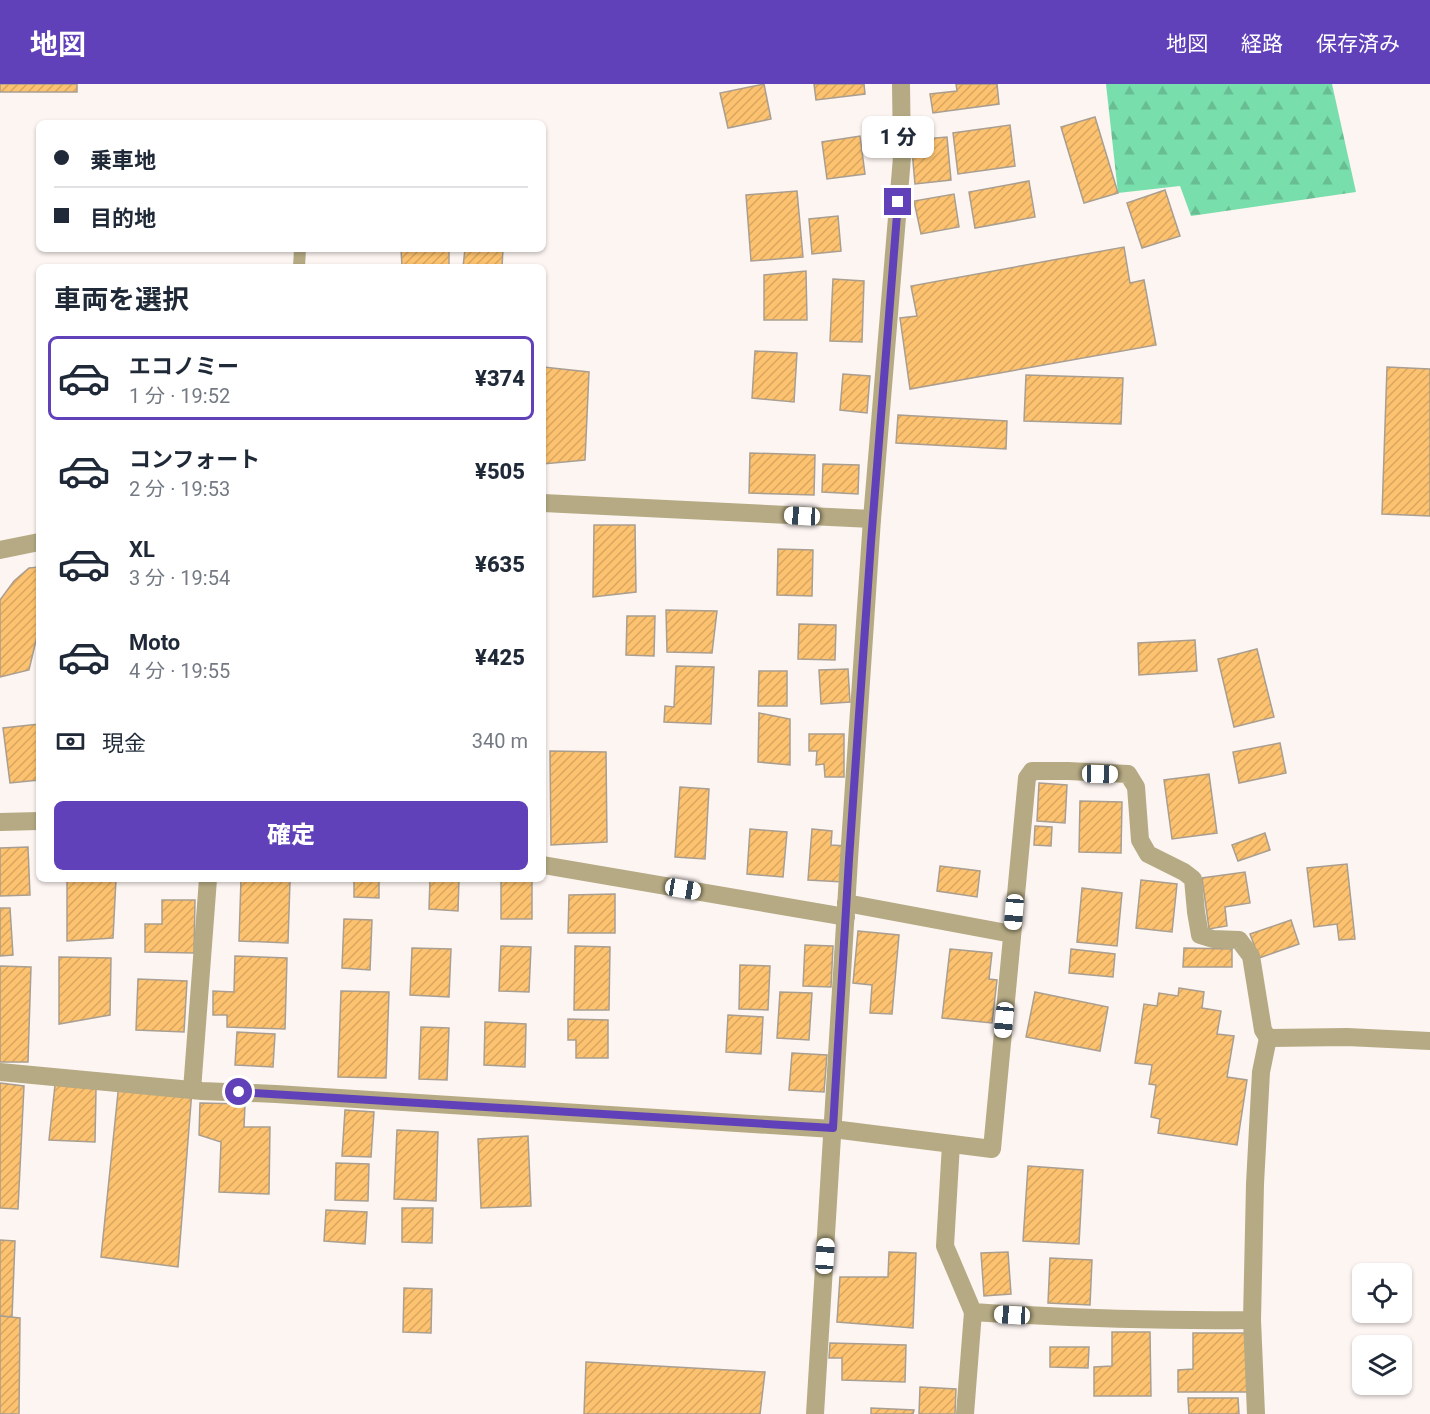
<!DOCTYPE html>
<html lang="ja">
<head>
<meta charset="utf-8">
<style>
	body { margin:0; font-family:Roboto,"Noto Sans JP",sans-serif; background:#f6f6f7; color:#1f2937; height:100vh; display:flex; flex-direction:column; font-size:22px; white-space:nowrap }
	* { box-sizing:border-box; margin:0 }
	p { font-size:20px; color:#747a83 }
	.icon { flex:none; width:33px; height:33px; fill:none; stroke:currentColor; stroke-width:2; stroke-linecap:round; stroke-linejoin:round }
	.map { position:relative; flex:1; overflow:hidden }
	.sheet { position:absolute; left:36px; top:180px; width:510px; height:618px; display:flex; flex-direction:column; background:#fff; border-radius:9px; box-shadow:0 2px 4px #0004 }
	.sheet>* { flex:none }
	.hud { position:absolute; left:36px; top:36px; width:510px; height:132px; border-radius:9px; box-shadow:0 2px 4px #0004; display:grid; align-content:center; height:132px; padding:0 18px; background:#fff }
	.tools { position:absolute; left:1352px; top:1179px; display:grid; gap:12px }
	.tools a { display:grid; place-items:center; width:60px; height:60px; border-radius:9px; background:#fff; box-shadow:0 2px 4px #0004; font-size:30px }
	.end { position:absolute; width:27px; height:27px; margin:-14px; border:8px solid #6141b9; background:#fff; box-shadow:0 0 0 3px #fff }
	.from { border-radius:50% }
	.bubble { position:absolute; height:42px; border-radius:9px; background:#fff; box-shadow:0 2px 4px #0004; font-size:20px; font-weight:800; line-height:42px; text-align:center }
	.car { position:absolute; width:18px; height:36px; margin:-18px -9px; border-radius:8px; box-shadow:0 0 4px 2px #0007; background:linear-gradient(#fff 24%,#345 0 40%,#fff 0 76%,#345 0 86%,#fff 0) }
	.hud b { display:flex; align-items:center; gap:21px; height:57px; font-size:22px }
	.hud b+b { border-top:2px solid #e0e1e3 }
	.hud i { width:15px; height:15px; background:#1f2937 }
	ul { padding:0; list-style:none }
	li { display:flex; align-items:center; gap:18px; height:84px; margin:0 12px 9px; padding:0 6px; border:3px solid transparent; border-radius:9px }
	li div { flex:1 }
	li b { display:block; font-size:22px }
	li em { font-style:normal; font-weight:800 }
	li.current { border-color:#6141b9 }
	li>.icon { width:54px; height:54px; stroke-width:1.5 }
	h2 { padding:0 18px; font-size:27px; line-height:72px }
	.pay { display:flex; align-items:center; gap:15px; height:66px; padding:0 18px; font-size:22px }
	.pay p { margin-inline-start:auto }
	.primary-button { display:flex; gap:12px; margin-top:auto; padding:12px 18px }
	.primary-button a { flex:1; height:69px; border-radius:9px; background:#6141b9; color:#fff; font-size:24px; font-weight:800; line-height:69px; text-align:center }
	header { display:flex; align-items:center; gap:36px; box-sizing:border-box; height:84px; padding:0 30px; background:#6141b9; color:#fff }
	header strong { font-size:28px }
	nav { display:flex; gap:33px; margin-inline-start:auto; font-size:21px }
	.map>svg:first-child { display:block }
	.forest { fill:url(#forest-firs) }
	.building { fill:url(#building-hatch); stroke:#a99e90; stroke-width:1.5 }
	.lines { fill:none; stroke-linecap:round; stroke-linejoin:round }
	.lane { stroke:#b5aa83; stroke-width:12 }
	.street { stroke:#b5aa83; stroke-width:18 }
	.route { stroke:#6141b9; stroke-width:8 }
</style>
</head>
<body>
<header>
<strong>地図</strong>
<nav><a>地図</a><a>経路</a><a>保存済み</a></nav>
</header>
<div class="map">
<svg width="1430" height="1330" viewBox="0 0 1430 1330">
	<defs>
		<pattern id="forest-firs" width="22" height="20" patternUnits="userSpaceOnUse" patternTransform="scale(1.5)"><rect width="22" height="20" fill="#78deab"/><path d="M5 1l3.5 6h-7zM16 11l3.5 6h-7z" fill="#68be92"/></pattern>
		<pattern id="building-hatch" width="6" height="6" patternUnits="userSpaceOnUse" patternTransform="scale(1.5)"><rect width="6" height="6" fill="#fcc26f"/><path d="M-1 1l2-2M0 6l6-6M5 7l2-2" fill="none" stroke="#d8a65f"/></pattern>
	</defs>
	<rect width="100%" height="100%" fill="#fdf5f2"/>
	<path class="forest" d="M1106 0H1332L1356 108 1191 132 1180 102 1118 109Z"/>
	<g class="building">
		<rect x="0" y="0" width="77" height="8"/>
		<path d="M764 0 771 35 728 44 720 9Z"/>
		<path d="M814 0H864L865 10 816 16Z"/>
		<path d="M956 0H997L999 20 933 29 930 10 957 7Z"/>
		<path d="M1095 33 1118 109 1084 119 1061 43Z"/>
		<path d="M1010 41 1015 82 958 90 953 49Z"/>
		<path d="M860 52 865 90 827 95 822 58Z"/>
		<path d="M947 53 951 96 915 100 911 56Z"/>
		<path d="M1029 97 1035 133 975 144 969 108Z"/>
		<path d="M1165 106 1180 152 1142 164 1127 119Z"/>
		<path d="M797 107 803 173 751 177 746 111Z"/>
		<path d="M954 110 959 143 921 150 914 117Z"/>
		<path d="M838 132 841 167 812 170 809 135Z"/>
		<path d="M1124 163 1130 199 1144 196 1156 261 910 305 900 234 917 232 911 202Z"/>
		<path d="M401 165H449V183H402Z"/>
		<path d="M465 165H503L502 183H463Z"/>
		<path d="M806 187 807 236H764V191Z"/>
		<path d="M833 195 864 197 862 258 830 257Z"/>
		<path d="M755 267 797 269 794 318 752 314Z"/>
		<path d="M543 283 589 288 585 376 543 380Z"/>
		<path d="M1387 283 1430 285V432L1382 430Z"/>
		<path d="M843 290 870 292 867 329 840 326Z"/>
		<path d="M1026 291 1123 294 1121 340 1024 337Z"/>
		<path d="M898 331 1007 337 1006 365 896 359Z"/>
		<path d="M750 369 815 371 814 411 749 409Z"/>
		<path d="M823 380 859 381 858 410 822 408Z"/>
		<path d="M594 441H635L636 508 593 513Z"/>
		<path d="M778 465 813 466 812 512 777 511Z"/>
		<path d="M39 483V544L29 586 0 593V516L14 497 29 484Z"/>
		<path d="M666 526 717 527 712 569 667 568Z"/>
		<path d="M627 532H655L654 572 626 571Z"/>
		<path d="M799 540 836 541 835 576 798 575Z"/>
		<path d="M1195 556 1197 587 1139 591 1138 559Z"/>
		<path d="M1257 565 1274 633 1234 643 1218 575Z"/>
		<path d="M676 582 714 583 711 640 664 638 665 622 674 623Z"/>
		<path d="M848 585 850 618 821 620 819 586Z"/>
		<path d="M759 587H787V622H758Z"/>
		<path d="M759 629 790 635V681L758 678Z"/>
		<path d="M39 640V696L10 699 3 644Z"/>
		<path d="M809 650H844V693H825L824 680 816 681 817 667H809Z"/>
		<path d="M1280 659 1286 689 1239 699 1233 668Z"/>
		<path d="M550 667 606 668 607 758 551 761Z"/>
		<path d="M1209 690 1217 749 1172 755 1164 696Z"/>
		<path d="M1039 699 1067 701 1065 739 1037 737Z"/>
		<path d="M680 703 709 705 705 775 675 773Z"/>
		<path d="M1080 717 1122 718 1121 769 1079 768Z"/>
		<path d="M1035 742 1052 743 1051 762 1034 761Z"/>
		<path d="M750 745 787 748 783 793 747 790Z"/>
		<path d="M812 745 832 747 831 761 846 762 843 798 808 796Z"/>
		<path d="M1265 749 1270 766 1238 777 1232 761Z"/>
		<path d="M28 763 30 811 0 812V764Z"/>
		<path d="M1347 780 1355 855 1339 856 1337 840 1314 843 1307 784Z"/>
		<path d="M940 782 980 787 977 813 937 807Z"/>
		<path d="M1245 788 1250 819 1225 823 1227 842 1209 845 1202 794Z"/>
		<path d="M67 795H116L113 854 67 857Z"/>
		<path d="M241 795 290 797 288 859 239 857Z"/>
		<path d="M354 795H379V814L354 813Z"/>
		<path d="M430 795H459L458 827 429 825Z"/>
		<rect x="501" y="795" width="31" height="40"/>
		<path d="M1141 796 1177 800 1172 848 1136 844Z"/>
		<path d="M1082 804 1122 809 1117 862 1077 858Z"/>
		<path d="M615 810V849H568L569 811Z"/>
		<path d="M162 816H195L194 869 145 868V840H162Z"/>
		<path d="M0 824H10L13 871 0 872Z"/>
		<path d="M344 835 372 836 370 886 342 884Z"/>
		<path d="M1291 836 1299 860 1259 874 1250 850Z"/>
		<path d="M858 847 899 851 892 930 870 929 872 901 853 899Z"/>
		<path d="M805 861 833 862 831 903 803 902Z"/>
		<path d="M501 862 531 863 529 908 499 907Z"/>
		<path d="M575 862 610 863 609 926H574Z"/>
		<path d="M412 864 451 865 449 913 410 911Z"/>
		<path d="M1184 864 1232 865V883H1183Z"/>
		<path d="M950 865 992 869 989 895 997 896 992 939 942 934Z"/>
		<path d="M1071 865 1115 870 1113 893 1069 889Z"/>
		<path d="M235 872 287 874 285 945 227 943V931H213V907L234 908Z"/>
		<path d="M59 873 111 874 110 931 59 940Z"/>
		<path d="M740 881 770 882 768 926 739 925Z"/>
		<path d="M0 882 31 883 28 978H0Z"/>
		<path d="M138 895 187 897 184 948 136 946Z"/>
		<path d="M1179 904 1204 908 1202 924 1221 927 1217 950 1234 952 1227 993 1247 996 1237 1061 1158 1049 1160 1035 1151 1033 1156 1001 1149 1000 1152 981 1135 979 1144 920 1157 922 1159 909 1178 912Z"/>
		<path d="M341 907 389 908 386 994 338 993Z"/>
		<path d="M780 908 812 909 809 956 777 954Z"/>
		<path d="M1035 908 1108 923 1100 967 1026 953Z"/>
		<path d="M728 931 763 933 761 970 726 968Z"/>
		<path d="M568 935 608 936V974H576V956H568Z"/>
		<path d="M485 938 526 940 525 983 484 981Z"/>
		<path d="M421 943 449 944 447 996 419 995Z"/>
		<path d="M237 948 275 950 273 983 235 981Z"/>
		<path d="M792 969 827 971 824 1008 789 1006Z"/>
		<path d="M0 999 24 1002 18 1125 0 1124Z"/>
		<path d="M119 999 192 1006 178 1183 101 1173Z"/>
		<path d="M55 1001 96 1005 95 1058 49 1056Z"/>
		<path d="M200 1019 245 1020 244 1043H270L269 1110 219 1108 221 1058 199 1051Z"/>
		<path d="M345 1026 374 1028 371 1073 342 1072Z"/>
		<path d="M397 1046 438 1048 436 1117 394 1115Z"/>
		<path d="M528 1052 531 1122 481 1124 478 1055Z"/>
		<path d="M336 1079 369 1080 368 1117 335 1116Z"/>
		<path d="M1028 1082 1083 1086 1079 1160 1023 1157Z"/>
		<path d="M402 1124H433L432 1159 402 1158Z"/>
		<path d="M326 1126 367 1128 365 1160 324 1157Z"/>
		<path d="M0 1156 15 1157 12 1233 0 1232Z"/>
		<path d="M889 1168 916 1169 913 1244 837 1238 840 1193H888Z"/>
		<path d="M1008 1168 1011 1210 984 1212 981 1169Z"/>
		<path d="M1050 1174 1092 1176 1090 1221 1048 1219Z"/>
		<path d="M404 1204 432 1205 431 1249 403 1248Z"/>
		<path d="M0 1232 20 1234 19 1330H0Z"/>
		<path d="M1112 1248H1150L1151 1312H1094V1283L1112 1282Z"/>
		<path d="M1193 1249H1246L1247 1308H1178V1286L1193 1285Z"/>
		<path d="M830 1259 906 1261 905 1298 842 1296V1274H829Z"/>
		<path d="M1050 1263H1089L1088 1284 1050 1283Z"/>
		<path d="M586 1278 765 1288 760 1330H584Z"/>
		<path d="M920 1303 956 1305 955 1330H919Z"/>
		<path d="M1188 1314H1238L1239 1330H1189Z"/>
		<path d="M871 1324 914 1326 913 1330H871Z"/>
	</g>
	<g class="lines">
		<path class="lane" d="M299 183 300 165"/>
		<g class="street">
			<path d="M543 419 872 435"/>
			<path d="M0 466 39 458"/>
			<path d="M0 738 39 737"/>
			<path d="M543 781 846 833"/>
			<path d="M846 819 1012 850"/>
			<path d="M0 988 202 1007 276 1010 833 1045 992 1065 1027 694 1032 687H1068L1128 690 1136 703 1140 756 1148 770 1184 788 1193 795 1196 828 1200 851 1213 855 1239 856 1251 872 1263 946 1268 954 1347 953 1430 957"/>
			<path d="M192 1006 208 795"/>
			<path d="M951 1060 945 1162 973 1228C1066 1234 1159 1237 1252 1236L1255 1100 1259 1025 1261 988 1268 954"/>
			<path d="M1252 1236 1256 1330"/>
			<path d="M815 1330 849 775 872 435 902 73 901 0"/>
			<path d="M965 1330 973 1228"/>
		</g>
	</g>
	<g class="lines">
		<path class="route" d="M239 1008 833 1044 849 775 871 458 898 118"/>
	</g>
</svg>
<div class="tools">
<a><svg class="icon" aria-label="locate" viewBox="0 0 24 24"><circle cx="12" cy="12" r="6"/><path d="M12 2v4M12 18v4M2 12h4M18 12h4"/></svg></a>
<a><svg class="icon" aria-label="layers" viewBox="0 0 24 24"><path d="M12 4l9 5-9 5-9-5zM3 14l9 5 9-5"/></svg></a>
</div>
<i class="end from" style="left:239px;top:1008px"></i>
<i class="end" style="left:898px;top:118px"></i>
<div class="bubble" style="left:862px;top:32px;width:72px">1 分</div>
<i class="car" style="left:802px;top:432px;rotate:273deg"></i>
<i class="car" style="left:1100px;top:690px;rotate:91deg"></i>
<i class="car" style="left:683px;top:805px;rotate:100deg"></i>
<i class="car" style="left:1014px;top:828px;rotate:185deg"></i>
<i class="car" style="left:1004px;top:936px;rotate:186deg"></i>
<i class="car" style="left:825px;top:1172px;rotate:4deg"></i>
<i class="car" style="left:1012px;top:1231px;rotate:273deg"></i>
<div class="hud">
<b><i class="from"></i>乗車地</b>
<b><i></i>目的地</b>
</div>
<section class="sheet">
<h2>車両を選択</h2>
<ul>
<li class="current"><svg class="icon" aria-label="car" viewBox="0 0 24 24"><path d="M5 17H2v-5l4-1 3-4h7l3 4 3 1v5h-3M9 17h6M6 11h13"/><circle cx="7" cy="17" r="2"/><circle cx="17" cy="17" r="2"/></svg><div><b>エコノミー</b><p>1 分 · 19:52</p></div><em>¥374</em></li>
<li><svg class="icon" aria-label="car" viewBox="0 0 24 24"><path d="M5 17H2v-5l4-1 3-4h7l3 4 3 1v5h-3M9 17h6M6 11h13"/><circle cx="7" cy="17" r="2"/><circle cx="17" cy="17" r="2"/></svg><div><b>コンフォート</b><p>2 分 · 19:53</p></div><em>¥505</em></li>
<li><svg class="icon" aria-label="car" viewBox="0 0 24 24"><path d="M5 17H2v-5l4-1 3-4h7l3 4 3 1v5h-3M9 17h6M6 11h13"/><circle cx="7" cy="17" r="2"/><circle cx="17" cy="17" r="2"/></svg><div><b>XL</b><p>3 分 · 19:54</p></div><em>¥635</em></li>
<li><svg class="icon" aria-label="car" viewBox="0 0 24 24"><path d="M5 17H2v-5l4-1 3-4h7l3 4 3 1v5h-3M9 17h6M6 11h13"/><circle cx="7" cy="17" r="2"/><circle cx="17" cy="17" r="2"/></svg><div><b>Moto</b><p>4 分 · 19:55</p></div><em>¥425</em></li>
</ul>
<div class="pay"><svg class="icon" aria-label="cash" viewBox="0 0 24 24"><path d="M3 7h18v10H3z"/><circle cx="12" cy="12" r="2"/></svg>現金<p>340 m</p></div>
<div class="primary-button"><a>確定</a></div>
</section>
</div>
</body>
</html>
